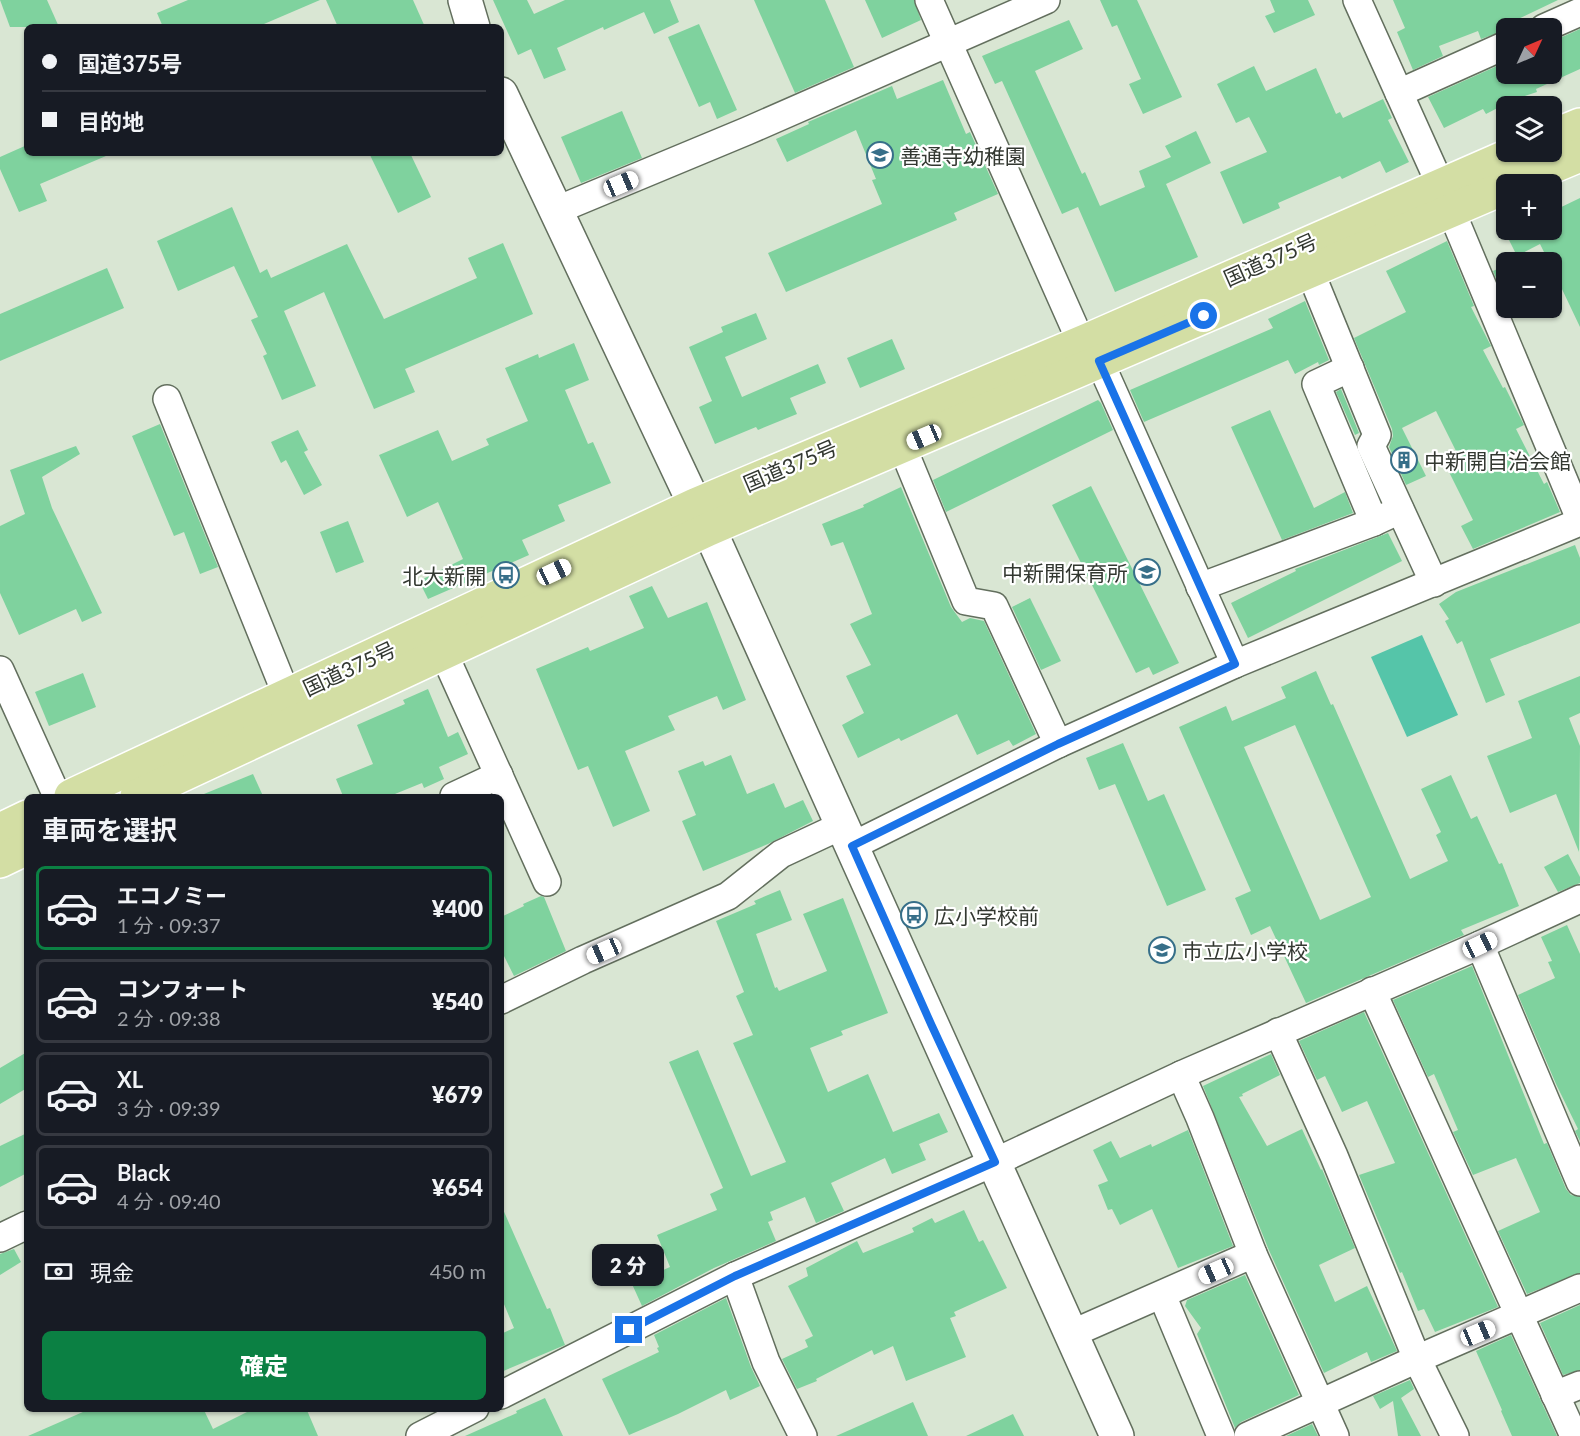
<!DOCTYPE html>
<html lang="ja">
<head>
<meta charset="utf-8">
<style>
	body { margin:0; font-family:Lato,"Noto Sans JP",sans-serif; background:#242831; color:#f1f3f6; height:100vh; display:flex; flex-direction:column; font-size:22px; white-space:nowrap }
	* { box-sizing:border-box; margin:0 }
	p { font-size:20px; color:#9ea1a6 }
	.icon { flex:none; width:33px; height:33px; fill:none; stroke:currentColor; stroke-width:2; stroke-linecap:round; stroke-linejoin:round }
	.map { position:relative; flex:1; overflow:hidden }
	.panel { position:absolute; left:24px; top:794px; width:480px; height:618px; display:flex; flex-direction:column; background:#171b24; border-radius:9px; box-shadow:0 2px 4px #0004 }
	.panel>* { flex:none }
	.top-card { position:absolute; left:24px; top:24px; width:480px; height:132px; border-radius:9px; box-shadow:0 2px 4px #0004; display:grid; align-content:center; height:132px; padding:0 18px; background:#171b24 }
	.needle { width:39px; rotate:46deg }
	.tools { position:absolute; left:1496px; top:18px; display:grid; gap:12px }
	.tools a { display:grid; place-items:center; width:66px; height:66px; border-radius:9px; background:#171b24; box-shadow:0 2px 4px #0004; font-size:30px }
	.end { position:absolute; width:27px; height:27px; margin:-14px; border:8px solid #1a73e8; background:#fff; box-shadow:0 0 0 3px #fff }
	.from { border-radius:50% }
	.bubble { position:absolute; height:42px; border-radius:9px; background:#171b24; box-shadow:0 2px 4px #0004; font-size:20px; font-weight:800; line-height:42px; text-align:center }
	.car { position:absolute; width:18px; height:36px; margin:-18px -9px; border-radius:8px; box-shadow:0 0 4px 2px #0007; background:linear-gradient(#fff 24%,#345 0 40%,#fff 0 76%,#345 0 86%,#fff 0) }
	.top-card b { display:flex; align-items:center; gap:21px; height:57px; font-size:22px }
	.top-card b+b { border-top:2px solid #363941 }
	.top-card i { width:15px; height:15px; background:#f1f3f6 }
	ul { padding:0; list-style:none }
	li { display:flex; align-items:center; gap:18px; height:84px; margin:0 12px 9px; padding:0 6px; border:3px solid #363941; border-radius:9px }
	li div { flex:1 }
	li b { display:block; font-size:22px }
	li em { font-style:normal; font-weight:800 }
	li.selected { border-color:#0b8043 }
	li>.icon { width:54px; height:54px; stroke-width:1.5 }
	h2 { padding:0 18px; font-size:27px; line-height:72px }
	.pay { display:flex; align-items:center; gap:15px; height:66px; padding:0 18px; font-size:22px }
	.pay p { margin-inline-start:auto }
	.action { display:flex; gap:12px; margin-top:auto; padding:12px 18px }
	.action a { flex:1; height:69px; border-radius:9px; background:#0b8043; color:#fff; font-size:24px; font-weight:800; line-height:69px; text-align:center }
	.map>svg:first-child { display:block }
	.water { fill:#55c5a9 }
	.building { fill:#7fd29e; fill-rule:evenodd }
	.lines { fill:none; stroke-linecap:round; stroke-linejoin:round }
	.minor-casing { stroke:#636f5e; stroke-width:30 }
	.tertiary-casing { stroke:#636f5e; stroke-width:36 }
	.trunk-casing { stroke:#fff; stroke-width:36 }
	.minor { stroke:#fff; stroke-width:27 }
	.tertiary { stroke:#fff; stroke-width:33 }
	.trunk { stroke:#d3dea4; stroke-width:33 }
	.route { stroke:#1a73e8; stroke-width:8 }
	.labels { text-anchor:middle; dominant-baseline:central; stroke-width:4.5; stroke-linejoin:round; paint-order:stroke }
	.poi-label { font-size:21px; fill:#333831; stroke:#fff; text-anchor:start }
	.street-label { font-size:21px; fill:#333831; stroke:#fff }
</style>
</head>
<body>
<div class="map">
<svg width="1580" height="1436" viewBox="0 0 1580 1436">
	<rect width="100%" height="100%" fill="#d9e6d3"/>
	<path class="water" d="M1422 635 1458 715 1407 737 1371 657Z"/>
	<g class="building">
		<path d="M0 0H47L59 27H10Z"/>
		<path d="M188 0H320L257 27H163L157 13Z"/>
		<path d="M326 0H413L425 27H338Z"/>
		<path d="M493 0H527L534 14 565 0H670L679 22 654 34 644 12 604 30 603 27 557 48 566 70 544 79 531 49 518 55Z"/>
		<path d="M754 0H825L854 67 795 93Z"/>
		<path d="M865 0H914L921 20 882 38Z"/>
		<path d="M1100 0H1137L1182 97 1143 114 1129 84 1141 79 1117 25 1112 27Z"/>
		<path d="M1270 0H1308L1315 15 1274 33 1265 16 1275 12Z"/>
		<path d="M1393 0H1558L1510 23 1506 26V30L1481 39 1478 31 1439 46 1443 56 1413 70 1397 32 1405 28Z"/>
		<path d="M1069 20 1083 49 1035 71 1082 174 1085 172 1100 206 1145 187 1139 171 1171 157 1165 146 1196 131 1211 163 1166 184 1198 257 1115 292 1078 207 1062 214 1002 81 995 84 982 56Z"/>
		<path d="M699 24 737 110 717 119 710 102 699 107 668 37Z"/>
		<path d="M1580 29V69L1536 89 1537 92 1513 100 1486 114 1483 109 1444 128 1428 97 1506 62V74H1551V42Z"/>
		<path d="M1254 66 1266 91 1316 68 1336 114 1340 112 1343 118 1383 99 1392 118 1388 120 1409 162 1386 173 1380 161 1342 179 1340 176 1278 203 1280 208 1243 224 1220 172 1267 152 1249 117 1236 123 1217 84Z"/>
		<path d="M943 80 966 134 970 132 998 194 954 213 957 220 786 292 768 253 882 204 872 180 876 179 856 130 787 162 776 139 809 124 808 122 892 86 897 99Z"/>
		<path d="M622 111 642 158 581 183 561 137Z"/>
		<path d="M27 145V153H113L40 184 47 201 19 212 0 169V157Z"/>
		<path d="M369 153H410L431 197 398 213Z"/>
		<path d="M1580 198V327L1551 266V262H1549L1540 244 1517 256 1504 230H1551V212Z"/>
		<path d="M232 207 260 273 267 269 271 278 347 244 384 319 477 278 468 258 503 243 533 314 405 369 415 392 374 409 324 292 284 311 316 386 282 400 263 356 267 354 251 320 258 317 234 266 178 291 157 241Z"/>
		<path d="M1447 241 1474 306 1471 307 1491 346 1483 350 1503 388 1505 387 1524 425 1516 429 1544 484 1547 482 1560 512 1473 549 1461 526 1473 520 1445 464 1459 457 1436 411 1402 428 1426 476 1406 485 1389 447 1393 436 1392 429 1354 338 1406 312 1386 271Z"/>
		<path d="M1506 265V290L1502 292 1493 271Z"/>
		<path d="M107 268 124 308 0 361V314Z"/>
		<path d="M1305 301 1329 360 1319 365 1318 362 1295 374 1288 360 1144 422 1130 390 1273 328 1268 319Z"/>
		<path d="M756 313 767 339 725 357 742 397 818 364 826 383 790 398 797 414 758 430 756 427 715 444 699 407 712 401 689 347 723 332 721 327Z"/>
		<path d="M892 339 905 369 860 388 847 358Z"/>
		<path d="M574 343 589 380 565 390 588 444 593 442 611 483 558 505 565 521 522 540 529 555 428 599 419 581 463 559 438 502 407 517 379 455 438 430 452 461 489 445 486 439 528 421 505 368 538 354 539 358Z"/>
		<path d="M1341 389 1359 433 1355 435 1336 392Z"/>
		<path d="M1098 400 1101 403 1113 430 946 512 933 480Z"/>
		<path d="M1270 410 1314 508 1345 492 1353 513 1282 540 1231 427Z"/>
		<path d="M160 424 218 567 200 574 184 532 174 536 132 436Z"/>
		<path d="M298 430 308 450 304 452 322 485 304 495 286 460 281 463 271 442Z"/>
		<path d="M76 446 80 454 42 477 52 508 102 613 82 622 76 609 19 635 0 593V526L25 514 10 470Z"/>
		<path d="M1091 486 1179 663 1153 675 1149 667 1136 673 1052 505Z"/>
		<path d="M901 487 951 607 962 622 970 618 984 621 1036 734 1013 746 1009 740 977 755 957 714 901 741 899 738 858 758 842 725 864 713 846 676 871 665 850 624 872 614 843 542 831 546 822 524 864 507 863 505Z"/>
		<path d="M348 521 364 562 336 573 320 532Z"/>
		<path d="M1388 533 1402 561 1248 638 1231 603 1296 571 1295 569Z"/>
		<path d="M1575 545 1580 558V623L1490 659 1505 695 1486 703 1462 641 1457 644 1445 621 1449 619 1439 604 1456 592Z"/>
		<path d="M652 586 668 618 707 602 746 700 723 710 717 696 668 716 675 730 625 751 650 811 613 827 588 766 578 770 536 669 588 647 590 651 644 628 629 596Z"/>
		<path d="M1030 598 1061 661 1041 670 1012 607Z"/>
		<path d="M1316 671 1331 705 1333 704 1410 879 1448 861 1436 835 1441 832 1421 789 1451 775 1471 819 1477 816 1499 864 1502 863 1519 906 1461 930 1464 935 1306 1003 1270 926 1251 935 1235 898 1251 891 1179 727 1226 706 1232 721 1286 698 1281 687ZM1295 725 1371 897 1320 920 1244 747Z"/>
		<path d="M83 673 96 707 49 726 35 692Z"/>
		<path d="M1580 676V713L1569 718 1580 746 1579 852 1556 794 1510 813 1487 756 1532 738 1518 701Z"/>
		<path d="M428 689 448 737 458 732 468 754 439 767 444 779 424 788 422 783 390 796H343L336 779 373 764 357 725 405 704 403 700Z"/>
		<path d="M1123 743 1148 801 1164 794 1206 890 1167 906 1115 784 1099 790 1086 758Z"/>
		<path d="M731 755 747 794 774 783 785 808 803 800 813 821 768 844 703 871 682 821 696 815 678 771 703 761 705 766Z"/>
		<path d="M253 774 263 796H199Z"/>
		<path d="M1568 854 1580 877V883L1558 892 1544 867Z"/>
		<path d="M780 890 792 920 756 934 775 988 777 987 779 991 827 971 803 914 843 898 888 1013 841 1031 843 1035 810 1048 828 1092 868 1074 893 1132 939 1113 948 1132 919 1144 926 1160 892 1174 885 1158 831 1183 844 1211 816 1223 805 1197 770 1212 773 1220 768 1222 776 1241 714 1268 642 1306 632 1284 670 1267 657 1235 717 1210 710 1194 723 1188 669 1062 698 1050 751 1176 786 1162 733 1043 753 1035 736 996 744 992 716 921 756 904 754 901Z"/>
		<path d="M541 896 544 897 566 951 514 976 501 950V917L524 906 523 904Z"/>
		<path d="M1567 925 1580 954V1141L1575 1131 1578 1129 1556 1084 1518 995 1555 978 1548 962 1552 961 1541 937Z"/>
		<path d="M1472 966 1544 1144 1547 1143 1566 1189 1571 1195 1580 1197V1273L1527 1294 1498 1231 1540 1212 1516 1158 1473 1175 1453 1132 1458 1130 1434 1074 1428 1077 1393 1000Z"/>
		<path d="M1364 1012 1498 1307 1435 1332 1424 1309 1418 1311 1402 1272 1400 1273 1359 1175 1395 1163 1367 1101 1342 1112 1325 1076 1317 1080 1299 1041Z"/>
		<path d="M27 1052V1088L0 1104V1068Z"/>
		<path d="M1271 1054 1280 1075 1242 1094 1243 1096 1239 1097 1267 1146 1302 1129 1321 1170 1322 1169 1355 1248 1319 1265 1335 1302 1367 1286 1397 1351 1371 1362 1367 1352 1324 1373 1268 1248 1203 1086Z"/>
		<path d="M1188 1130 1233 1246 1178 1268 1152 1209 1120 1225 1112 1209 1108 1210 1098 1185 1108 1181 1093 1150 1111 1141 1120 1158 1151 1144 1152 1147Z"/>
		<path d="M27 1133V1173L0 1187V1146Z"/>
		<path d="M501 1205 547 1309 550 1308 565 1345 501 1372V1334L514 1328 501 1297Z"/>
		<path d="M964 1210 979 1242 983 1240 1007 1288 954 1312 956 1316 950 1318 966 1357 906 1381 893 1346 874 1355 872 1350 816 1379 817 1381 797 1389 782 1359 808 1347 805 1340 813 1336 788 1286 808 1276 806 1268 857 1241 863 1253 914 1232 912 1228 932 1218 935 1223Z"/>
		<path d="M14 1249 21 1262 0 1275V1254Z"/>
		<path d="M1245 1275 1299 1395 1241 1422 1235 1428 1197 1334 1201 1328 1185 1306 1187 1300Z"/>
		<path d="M726 1298 751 1367 760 1386 730 1400 726 1390 678 1414 629 1435 602 1379 659 1352 657 1348 659 1347 654 1335Z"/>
		<path d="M1580 1305V1370L1563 1375 1540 1323Z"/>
		<path d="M1511 1335 1541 1401 1557 1436H1512L1501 1411 1502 1410 1476 1351Z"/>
		<path d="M1410 1380 1414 1389 1401 1398 1421 1436H1398L1393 1401 1380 1409 1373 1396Z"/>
		<path d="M545 1398 563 1436H465L517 1413 516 1411Z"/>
		<path d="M913 1402 928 1436H836Z"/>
		<path d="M92 1408H203L213 1429 255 1408H306L318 1436H28Z"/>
		<path d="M1013 1414 1024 1436H966Z"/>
		<path d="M1312 1424 1318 1436H1286Z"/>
	</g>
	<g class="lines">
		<defs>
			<g id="minor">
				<path d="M929 0 1081 342"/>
				<path d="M1357 0 1440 184 1580 519"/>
				<path d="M1544 28 1580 12"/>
				<path d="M1399 93 1506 45"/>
				<path d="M557 210 747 131 1046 0"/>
				<path d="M1310 271 1377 435 1371 446 1434 583"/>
				<path d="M1091 342 1235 664"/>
				<path d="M1350 368 1316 384 1374 522"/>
				<path d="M167 399 287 696"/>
				<path d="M902 446 966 601 994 606 1058 744"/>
				<path d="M1200 587 1374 522 1400 510"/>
				<path d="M435 634 547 882"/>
				<path d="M0 670 57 796"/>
				<path d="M454 796 499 775"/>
				<path d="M852 846 1058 744 1235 664 1580 522"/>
				<path d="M1480 945 1580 1182"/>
				<path d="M1372 991 1574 1436"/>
				<path d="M501 1000 583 960 728 896 781 854 843 825"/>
				<path d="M1278 1032 1334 1156 1417 1359 1455 1436"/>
				<path d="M1181 1075 1200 1118 1253 1254 1335 1436"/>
				<path d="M0 1238 27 1225"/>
				<path d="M735 1276 766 1362 803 1436"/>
				<path d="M1162 1295 1221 1436"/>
				<path d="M1071 1334 1253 1254"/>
				<path d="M501 1395 735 1276 995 1162 1181 1075 1480 945 1580 899"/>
				<path d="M1555 1395 1580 1385"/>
				<path d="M420 1436 475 1408"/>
				<path d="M1248 1436 1417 1359 1580 1288"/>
			</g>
			<g id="tertiary">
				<path d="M465 0 473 27"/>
				<path d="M501 94 695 505 709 529 1117 1436"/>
			</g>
			<g id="trunk">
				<path d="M1551 137 1580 125"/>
				<path d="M1511 184 1580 155"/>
				<path d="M71 796 695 505 1090 339 1517 152"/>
				<path d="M137 796 709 529 1506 187"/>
				<path d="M0 830 27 817"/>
				<path d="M0 861 27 848"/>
			</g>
		</defs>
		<use href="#minor" class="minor-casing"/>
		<use href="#tertiary" class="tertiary-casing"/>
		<use href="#trunk" class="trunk-casing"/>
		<use href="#minor" class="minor"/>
		<use href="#tertiary" class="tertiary"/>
		<use href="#trunk" class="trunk"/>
	</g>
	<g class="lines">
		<path class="route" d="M629 1330 735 1276 995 1162 931 1024 852 846 1058 744 1235 664 1099 361 1204 316"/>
	</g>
	<defs>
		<symbol id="school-ring" viewBox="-11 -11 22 22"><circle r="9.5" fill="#fff" stroke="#376f89" stroke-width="1.5"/><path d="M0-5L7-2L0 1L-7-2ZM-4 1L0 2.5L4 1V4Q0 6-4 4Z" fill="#376f89"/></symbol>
		<symbol id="building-ring" viewBox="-11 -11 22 22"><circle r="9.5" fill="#fff" stroke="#376f89" stroke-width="1.5"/><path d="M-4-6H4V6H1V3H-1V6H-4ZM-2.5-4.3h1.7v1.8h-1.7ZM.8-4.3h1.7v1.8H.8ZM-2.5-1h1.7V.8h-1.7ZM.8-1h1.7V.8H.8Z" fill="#376f89"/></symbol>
		<symbol id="bus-ring" viewBox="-11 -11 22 22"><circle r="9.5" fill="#fff" stroke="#376f89" stroke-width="1.5"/><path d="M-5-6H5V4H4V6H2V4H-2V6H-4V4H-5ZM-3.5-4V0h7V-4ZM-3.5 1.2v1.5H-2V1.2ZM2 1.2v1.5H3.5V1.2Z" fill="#376f89"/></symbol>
	</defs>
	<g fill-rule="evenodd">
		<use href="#school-ring" x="865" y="140" width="30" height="30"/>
		<use href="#building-ring" x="1389" y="445" width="30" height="30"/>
		<use href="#school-ring" x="1132" y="557" width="30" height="30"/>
		<use href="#bus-ring" x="491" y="560" width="30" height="30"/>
		<use href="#bus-ring" x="899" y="900" width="30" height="30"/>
		<use href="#school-ring" x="1147" y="935" width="30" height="30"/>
	</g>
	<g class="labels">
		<g class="poi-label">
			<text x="900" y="155">善通寺幼稚園</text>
			<text x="1424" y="460">中新開自治会館</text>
			<text x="1128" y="572" text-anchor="end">中新開保育所</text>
			<text x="486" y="575" text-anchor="end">北大新開</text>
			<text x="934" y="915">広小学校前</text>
			<text x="1182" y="950">市立広小学校</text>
		</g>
		<g class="street-label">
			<text transform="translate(1270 259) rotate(-24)">国道375号</text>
			<text transform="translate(790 465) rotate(-23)">国道375号</text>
			<text transform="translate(349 668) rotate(-25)">国道375号</text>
		</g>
	</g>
</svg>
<div class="tools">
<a><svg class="needle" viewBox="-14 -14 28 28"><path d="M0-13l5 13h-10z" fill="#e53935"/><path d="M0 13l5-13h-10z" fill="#9ea1a6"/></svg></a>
<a><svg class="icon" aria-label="layers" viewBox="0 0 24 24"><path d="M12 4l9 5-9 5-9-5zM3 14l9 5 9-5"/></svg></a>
<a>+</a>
<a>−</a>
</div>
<i class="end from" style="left:1204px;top:316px"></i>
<i class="end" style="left:629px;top:1330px"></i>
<div class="bubble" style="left:592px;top:1244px;width:72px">2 分</div>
<i class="car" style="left:621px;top:184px;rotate:67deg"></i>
<i class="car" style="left:924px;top:437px;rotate:247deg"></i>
<i class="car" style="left:554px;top:572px;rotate:65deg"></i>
<i class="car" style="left:1480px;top:945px;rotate:65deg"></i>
<i class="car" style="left:604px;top:951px;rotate:246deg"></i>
<i class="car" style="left:1216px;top:1271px;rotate:246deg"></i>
<i class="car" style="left:1478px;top:1333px;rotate:67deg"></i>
<div class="top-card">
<b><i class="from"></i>国道375号</b>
<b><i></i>目的地</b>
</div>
<section class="panel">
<h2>車両を選択</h2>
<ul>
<li class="selected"><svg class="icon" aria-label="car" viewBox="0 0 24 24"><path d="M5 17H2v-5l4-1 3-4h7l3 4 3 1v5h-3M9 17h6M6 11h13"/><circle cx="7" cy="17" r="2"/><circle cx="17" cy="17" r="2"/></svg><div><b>エコノミー</b><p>1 分 · 09:37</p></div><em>¥400</em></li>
<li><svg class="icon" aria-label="car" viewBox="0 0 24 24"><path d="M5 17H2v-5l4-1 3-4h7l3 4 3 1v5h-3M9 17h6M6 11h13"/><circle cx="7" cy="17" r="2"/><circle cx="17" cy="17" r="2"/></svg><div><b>コンフォート</b><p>2 分 · 09:38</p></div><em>¥540</em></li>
<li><svg class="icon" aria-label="car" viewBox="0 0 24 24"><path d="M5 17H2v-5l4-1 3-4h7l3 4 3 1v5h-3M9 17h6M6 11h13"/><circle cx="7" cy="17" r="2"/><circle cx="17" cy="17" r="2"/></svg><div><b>XL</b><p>3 分 · 09:39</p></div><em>¥679</em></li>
<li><svg class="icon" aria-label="car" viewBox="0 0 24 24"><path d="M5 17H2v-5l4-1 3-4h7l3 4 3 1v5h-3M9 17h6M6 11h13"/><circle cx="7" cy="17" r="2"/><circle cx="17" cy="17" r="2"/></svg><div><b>Black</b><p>4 分 · 09:40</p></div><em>¥654</em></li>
</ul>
<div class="pay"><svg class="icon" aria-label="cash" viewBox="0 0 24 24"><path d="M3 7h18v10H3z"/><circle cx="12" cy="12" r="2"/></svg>現金<p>450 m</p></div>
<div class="action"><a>確定</a></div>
</section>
</div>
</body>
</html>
